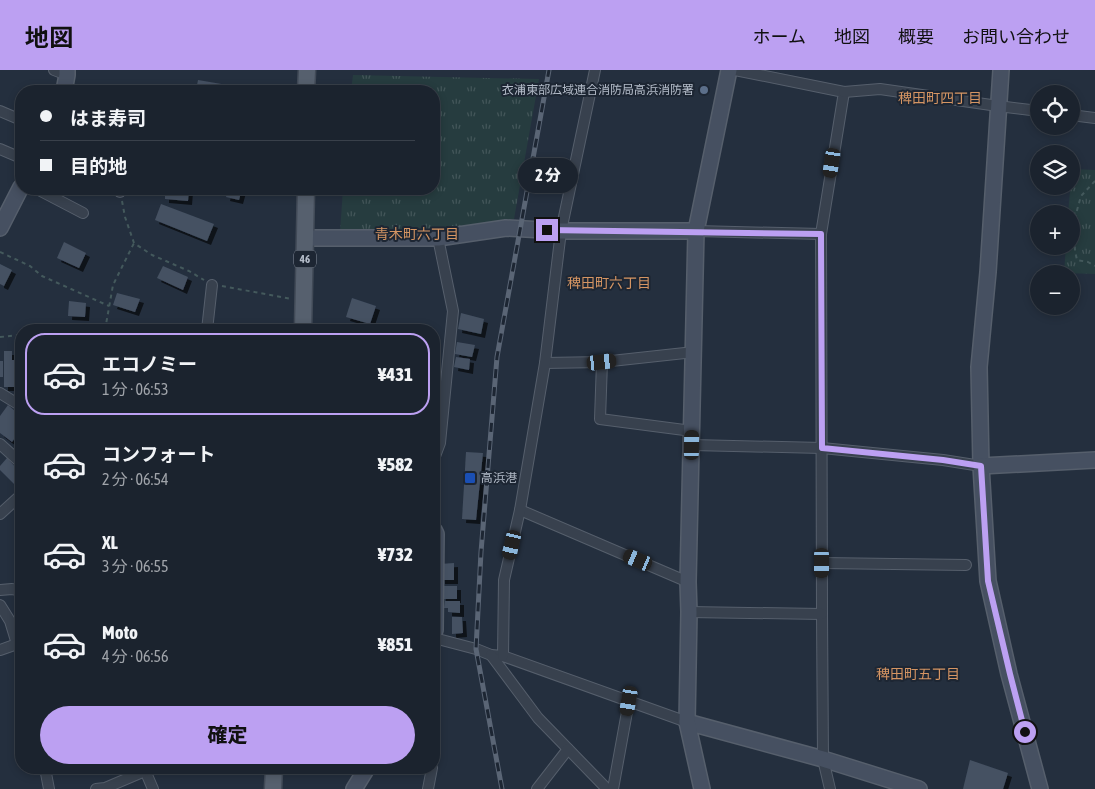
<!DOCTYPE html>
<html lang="ja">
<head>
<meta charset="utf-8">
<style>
	body { margin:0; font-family:"Asap Condensed","Noto Sans JP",sans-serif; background:#242b36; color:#f1f3f6; height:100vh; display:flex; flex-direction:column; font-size:19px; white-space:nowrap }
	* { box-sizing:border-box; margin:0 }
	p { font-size:16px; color:#a0a4aa }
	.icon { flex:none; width:28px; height:28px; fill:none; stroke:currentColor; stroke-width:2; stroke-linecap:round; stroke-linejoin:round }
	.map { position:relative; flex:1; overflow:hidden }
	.drawer { position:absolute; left:15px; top:254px; width:425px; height:450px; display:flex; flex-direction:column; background:#1b232e; border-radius:20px; box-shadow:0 2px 8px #0003,0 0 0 1px #39404a }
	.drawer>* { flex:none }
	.guide { position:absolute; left:15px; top:15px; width:425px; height:110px; border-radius:20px; box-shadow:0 2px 8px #0003,0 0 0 1px #39404a; display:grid; align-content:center; height:110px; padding:0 25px; background:#1b232e }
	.tools { position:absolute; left:1030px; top:15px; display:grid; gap:10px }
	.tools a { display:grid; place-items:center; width:50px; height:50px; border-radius:50%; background:#1b232e; box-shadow:0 2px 8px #0003,0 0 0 1px #39404a; font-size:25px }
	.end { position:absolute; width:22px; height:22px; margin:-11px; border:6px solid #bca0f2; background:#111; box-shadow:0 0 0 2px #111 }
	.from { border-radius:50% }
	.bubble { position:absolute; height:35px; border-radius:18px; background:#1b232e; box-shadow:0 2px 8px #0003,0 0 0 1px #39404a; font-size:16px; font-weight:800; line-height:35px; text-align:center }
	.car { position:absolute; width:15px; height:30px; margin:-15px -8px; border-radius:6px; box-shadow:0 0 4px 1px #0007; background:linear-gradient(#222 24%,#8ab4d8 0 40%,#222 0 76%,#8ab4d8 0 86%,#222 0) }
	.guide b { display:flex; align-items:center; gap:18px; height:48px; font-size:19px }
	.guide b+b { border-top:1px solid #39404a }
	.guide i { width:12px; height:12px; background:#f1f3f6 }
	ul { padding:9px 0 0; list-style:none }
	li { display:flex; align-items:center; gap:15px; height:82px; margin:0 10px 8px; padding:0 15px; border:2px solid transparent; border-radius:20px }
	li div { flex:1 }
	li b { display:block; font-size:19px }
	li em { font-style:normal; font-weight:800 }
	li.current { border-color:#bca0f2 }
	li>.icon { width:45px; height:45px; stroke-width:1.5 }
	.primary-button { display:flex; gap:10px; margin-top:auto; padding:10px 25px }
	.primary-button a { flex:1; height:58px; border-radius:30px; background:#bca0f2; color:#111; font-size:20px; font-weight:800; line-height:58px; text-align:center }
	header { display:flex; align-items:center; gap:30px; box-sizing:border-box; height:70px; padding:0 25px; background:#bca0f2; color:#111 }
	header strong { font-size:24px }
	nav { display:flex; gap:28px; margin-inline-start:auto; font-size:18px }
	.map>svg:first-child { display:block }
	.grass { fill:url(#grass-tufts) }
	.building { fill:#455162; filter:url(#shadow) }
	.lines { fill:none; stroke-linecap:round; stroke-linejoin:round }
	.street-casing { stroke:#565f6c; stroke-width:12 }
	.secondary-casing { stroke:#565f6c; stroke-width:18 }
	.primary-casing { stroke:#414a57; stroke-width:19 }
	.path { stroke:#44595c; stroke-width:2; stroke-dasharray:4 4; stroke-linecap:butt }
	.street { stroke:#38414e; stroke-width:10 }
	.secondary { stroke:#465061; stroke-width:15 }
	.primary { stroke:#56606e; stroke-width:16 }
	.rail-casing { stroke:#5a6575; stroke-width:5 }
	.rail { stroke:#1d2633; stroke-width:3; stroke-dasharray:9; stroke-linecap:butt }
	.route { stroke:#bca0f2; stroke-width:6 }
	.service-dot { fill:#5c6f8a; stroke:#1d2633; stroke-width:2 }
	.transit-dot { fill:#1a4fb4; stroke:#1d2633; stroke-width:2 }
	.labels { text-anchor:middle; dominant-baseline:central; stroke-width:4; stroke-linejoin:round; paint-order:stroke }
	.shield { fill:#1d2633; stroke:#878f9c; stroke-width:1 }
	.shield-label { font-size:11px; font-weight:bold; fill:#b4bcc9 }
	.poi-label { font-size:12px; fill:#b4bcc9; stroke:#1d2633; text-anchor:end }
	.neighbourhood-label { font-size:14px; fill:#d59563; stroke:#1d2633 }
</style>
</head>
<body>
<header>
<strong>地図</strong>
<nav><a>ホーム</a><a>地図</a><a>概要</a><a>お問い合わせ</a></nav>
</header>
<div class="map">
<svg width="1095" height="719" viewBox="0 0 1095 719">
	<defs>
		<pattern id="grass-tufts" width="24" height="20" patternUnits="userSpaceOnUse" patternTransform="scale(1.25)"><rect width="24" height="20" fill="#263c3f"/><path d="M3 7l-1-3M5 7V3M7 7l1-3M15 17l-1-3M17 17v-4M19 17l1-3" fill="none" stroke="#435659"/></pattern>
		<filter id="shadow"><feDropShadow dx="4" dy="4" stdDeviation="0" flood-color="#0009"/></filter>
	</defs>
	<rect width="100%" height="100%" fill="#242f3e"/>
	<g class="grass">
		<path d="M353 5 539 9 514 149 442 162H340L343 119H434V21H351Z"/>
		<path d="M1072 99 1095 100V204L1064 203 1066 176H1071V144H1068Z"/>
	</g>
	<g class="building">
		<path d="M198 10 245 18V21H196Z"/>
		<path d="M165 119H189L188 131 165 129Z"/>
		<path d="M228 119H242L239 130 226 127Z"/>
		<path d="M161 134 214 154 207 171 155 150Z"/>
		<path d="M64 172 86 183 79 198 57 188Z"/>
		<path d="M0 194 12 200 4 216 0 214Z"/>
		<path d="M163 196 188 207 183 220 157 208Z"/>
		<path d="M117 223 140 229 135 242 113 235Z"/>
		<path d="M352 228 376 236 370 254 346 247Z"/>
		<path d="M69 231 86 233 85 247 68 246Z"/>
		<path d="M461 243 484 249 481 264 458 259Z"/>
		<path d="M457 272 475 275 472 287 455 284Z"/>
		<path d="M4 281H12V290H21V305L19 306 18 300H14V317H4Z"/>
		<path d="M456 287 470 289 469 300 454 297Z"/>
		<rect x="0" y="291" width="3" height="16"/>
		<path d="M8 335 21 346V360L12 372 0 363V346Z"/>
		<path d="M466 382 483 383 476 450 462 449Z"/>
		<path d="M7 388 21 403V417L19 419 0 400V396Z"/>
		<path d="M454 493V510H441L440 494Z"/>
		<rect x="442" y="516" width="15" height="13"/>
		<path d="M445 531H460V543L448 542V538H444Z"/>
		<path d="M452 547H462L463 563 452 564Z"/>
		<path d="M970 690 1008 703 1003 719H963Z"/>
	</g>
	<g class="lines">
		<defs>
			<g id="street">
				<path d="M54 0 67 5"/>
				<path d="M735 0 844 22 821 164 822 544 823 689 830 719"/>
				<path d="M844 22 880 19 998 36 1039 41"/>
				<path d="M0 41 21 50"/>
				<path d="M1071 45 1095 48"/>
				<path d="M0 79 21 88"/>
				<path d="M37 119 83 143"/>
				<path d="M120 122V119"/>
				<path d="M696 161 821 164"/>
				<path d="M207 260 212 215"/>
				<path d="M602 292 600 349 692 361"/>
				<path d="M545 293 602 292 694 282"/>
				<path d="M0 323 21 336"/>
				<path d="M0 374 21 393"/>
				<path d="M692 375 822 378 943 390 981 396"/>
				<path d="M434 389 440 373 453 241 438 168"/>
				<path d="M520 440 688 512"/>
				<path d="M0 444 21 425"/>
				<path d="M822 493 966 495"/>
				<path d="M0 520 12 519 21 521"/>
				<path d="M0 535 10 551 17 574 21 582"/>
				<path d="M689 542 822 544"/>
				<path d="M434 568 476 579 491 585 503 586 687 652"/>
				<path d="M0 580 17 574"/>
				<path d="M491 585 538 648 607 719"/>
				<path d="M503 586 504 510 520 440 545 293 561 161 595 0"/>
				<path d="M434 661V673"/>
				<path d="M45 698 49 719"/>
				<path d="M144 698 153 719"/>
				<path d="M96 719 105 718 152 698"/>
				<path d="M428 719 432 698"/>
				<path d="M537 719 568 679"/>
				<path d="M613 719 629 631"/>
			</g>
			<g id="secondary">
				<path d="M1001 0 988 202 979 297 981 396 988 511 1009 604 1040 719"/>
				<path d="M64 21 67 5V0"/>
				<path d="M0 158 21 117"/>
				<path d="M305 168H438L506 158 561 161H696"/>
				<path d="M981 396 1095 390"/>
				<path d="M434 460 436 464 435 560 434 563"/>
				<path d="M687 652 823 689 919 719"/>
				<path d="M354 719 367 698"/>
				<path d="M702 719 687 652 689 542 688 512 696 161 729 0"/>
			</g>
			<g id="primary">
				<path d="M306 21 307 0"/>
				<path d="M303 260 306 119"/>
				<path d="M273 719 274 698"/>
			</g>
		</defs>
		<use href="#street" class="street-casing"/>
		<use href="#secondary" class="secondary-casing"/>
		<use href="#primary" class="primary-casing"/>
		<g class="path">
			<path d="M1095 111 1081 126 1074 151 1075 181 1077 190 1088 192 1095 196"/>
			<path d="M122 131 125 147 134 173 152 185 189 201 204 210"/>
			<path d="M0 182 30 196 42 206 109 236"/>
			<path d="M222 216 292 229"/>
			<path d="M105 260 113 215 134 173"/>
			<path d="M0 267 21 265"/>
		</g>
		<use href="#street" class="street"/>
		<use href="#secondary" class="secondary"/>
		<use href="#primary" class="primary"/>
		<defs>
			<path id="rail" d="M502 719 476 579 481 482 497 287 549 0"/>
		</defs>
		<use href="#rail" class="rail-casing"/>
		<use href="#rail" class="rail"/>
	</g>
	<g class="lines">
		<path class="route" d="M547 160 821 164 822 378 943 390 981 396 988 511 1010 604 1025 662"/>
	</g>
	<circle class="service-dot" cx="704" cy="20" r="5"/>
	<rect class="transit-dot" x="464" y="402" width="12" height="12" rx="2.5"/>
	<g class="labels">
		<rect class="shield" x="294" y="180.5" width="22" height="17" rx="4"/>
		<g class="shield-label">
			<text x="305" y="189">46</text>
		</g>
		<g class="poi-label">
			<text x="694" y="20">衣浦東部広域連合消防局高浜消防署</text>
			<text x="481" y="408" text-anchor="start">高浜港</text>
		</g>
		<g class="neighbourhood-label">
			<text x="940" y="28">稗田町四丁目</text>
			<text x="417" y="164">青木町六丁目</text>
			<text x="609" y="213">稗田町六丁目</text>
			<text x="918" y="604">稗田町五丁目</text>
		</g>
	</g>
</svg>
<div class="tools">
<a><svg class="icon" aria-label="locate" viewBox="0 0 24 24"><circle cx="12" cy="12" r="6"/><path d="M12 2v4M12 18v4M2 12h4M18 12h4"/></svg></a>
<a><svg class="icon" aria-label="layers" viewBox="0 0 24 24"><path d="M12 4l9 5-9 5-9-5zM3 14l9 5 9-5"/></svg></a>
<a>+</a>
<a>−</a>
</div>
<i class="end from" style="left:1025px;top:662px"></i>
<i class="end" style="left:547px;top:160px"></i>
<div class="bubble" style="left:518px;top:88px;width:60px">2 分</div>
<i class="car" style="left:832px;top:93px;rotate:189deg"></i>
<i class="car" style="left:602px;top:292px;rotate:84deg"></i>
<i class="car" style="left:692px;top:375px;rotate:1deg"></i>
<i class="car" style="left:512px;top:475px;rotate:193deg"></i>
<i class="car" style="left:638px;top:490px;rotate:293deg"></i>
<i class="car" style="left:822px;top:493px;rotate:180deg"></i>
<i class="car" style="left:629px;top:631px;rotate:190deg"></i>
<div class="guide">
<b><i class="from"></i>はま寿司</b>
<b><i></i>目的地</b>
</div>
<section class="drawer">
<ul>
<li class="current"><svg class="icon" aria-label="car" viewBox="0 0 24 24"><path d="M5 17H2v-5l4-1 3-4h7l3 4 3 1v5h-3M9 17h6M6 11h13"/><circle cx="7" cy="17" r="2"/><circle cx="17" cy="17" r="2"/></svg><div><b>エコノミー</b><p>1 分 · 06:53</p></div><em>¥431</em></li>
<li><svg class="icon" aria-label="car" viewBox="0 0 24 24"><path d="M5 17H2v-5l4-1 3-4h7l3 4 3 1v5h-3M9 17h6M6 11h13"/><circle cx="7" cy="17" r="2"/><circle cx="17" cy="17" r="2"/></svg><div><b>コンフォート</b><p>2 分 · 06:54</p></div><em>¥582</em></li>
<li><svg class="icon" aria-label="car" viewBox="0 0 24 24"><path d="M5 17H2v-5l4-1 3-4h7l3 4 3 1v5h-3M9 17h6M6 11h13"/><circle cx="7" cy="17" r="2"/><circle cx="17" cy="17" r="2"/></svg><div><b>XL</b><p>3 分 · 06:55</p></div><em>¥732</em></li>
<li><svg class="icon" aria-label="car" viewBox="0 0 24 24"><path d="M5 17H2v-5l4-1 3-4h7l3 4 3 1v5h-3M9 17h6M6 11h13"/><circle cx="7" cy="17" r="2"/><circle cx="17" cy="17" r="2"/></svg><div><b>Moto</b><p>4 分 · 06:56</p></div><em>¥851</em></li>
</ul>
<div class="primary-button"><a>確定</a></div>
</section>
</div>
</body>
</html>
